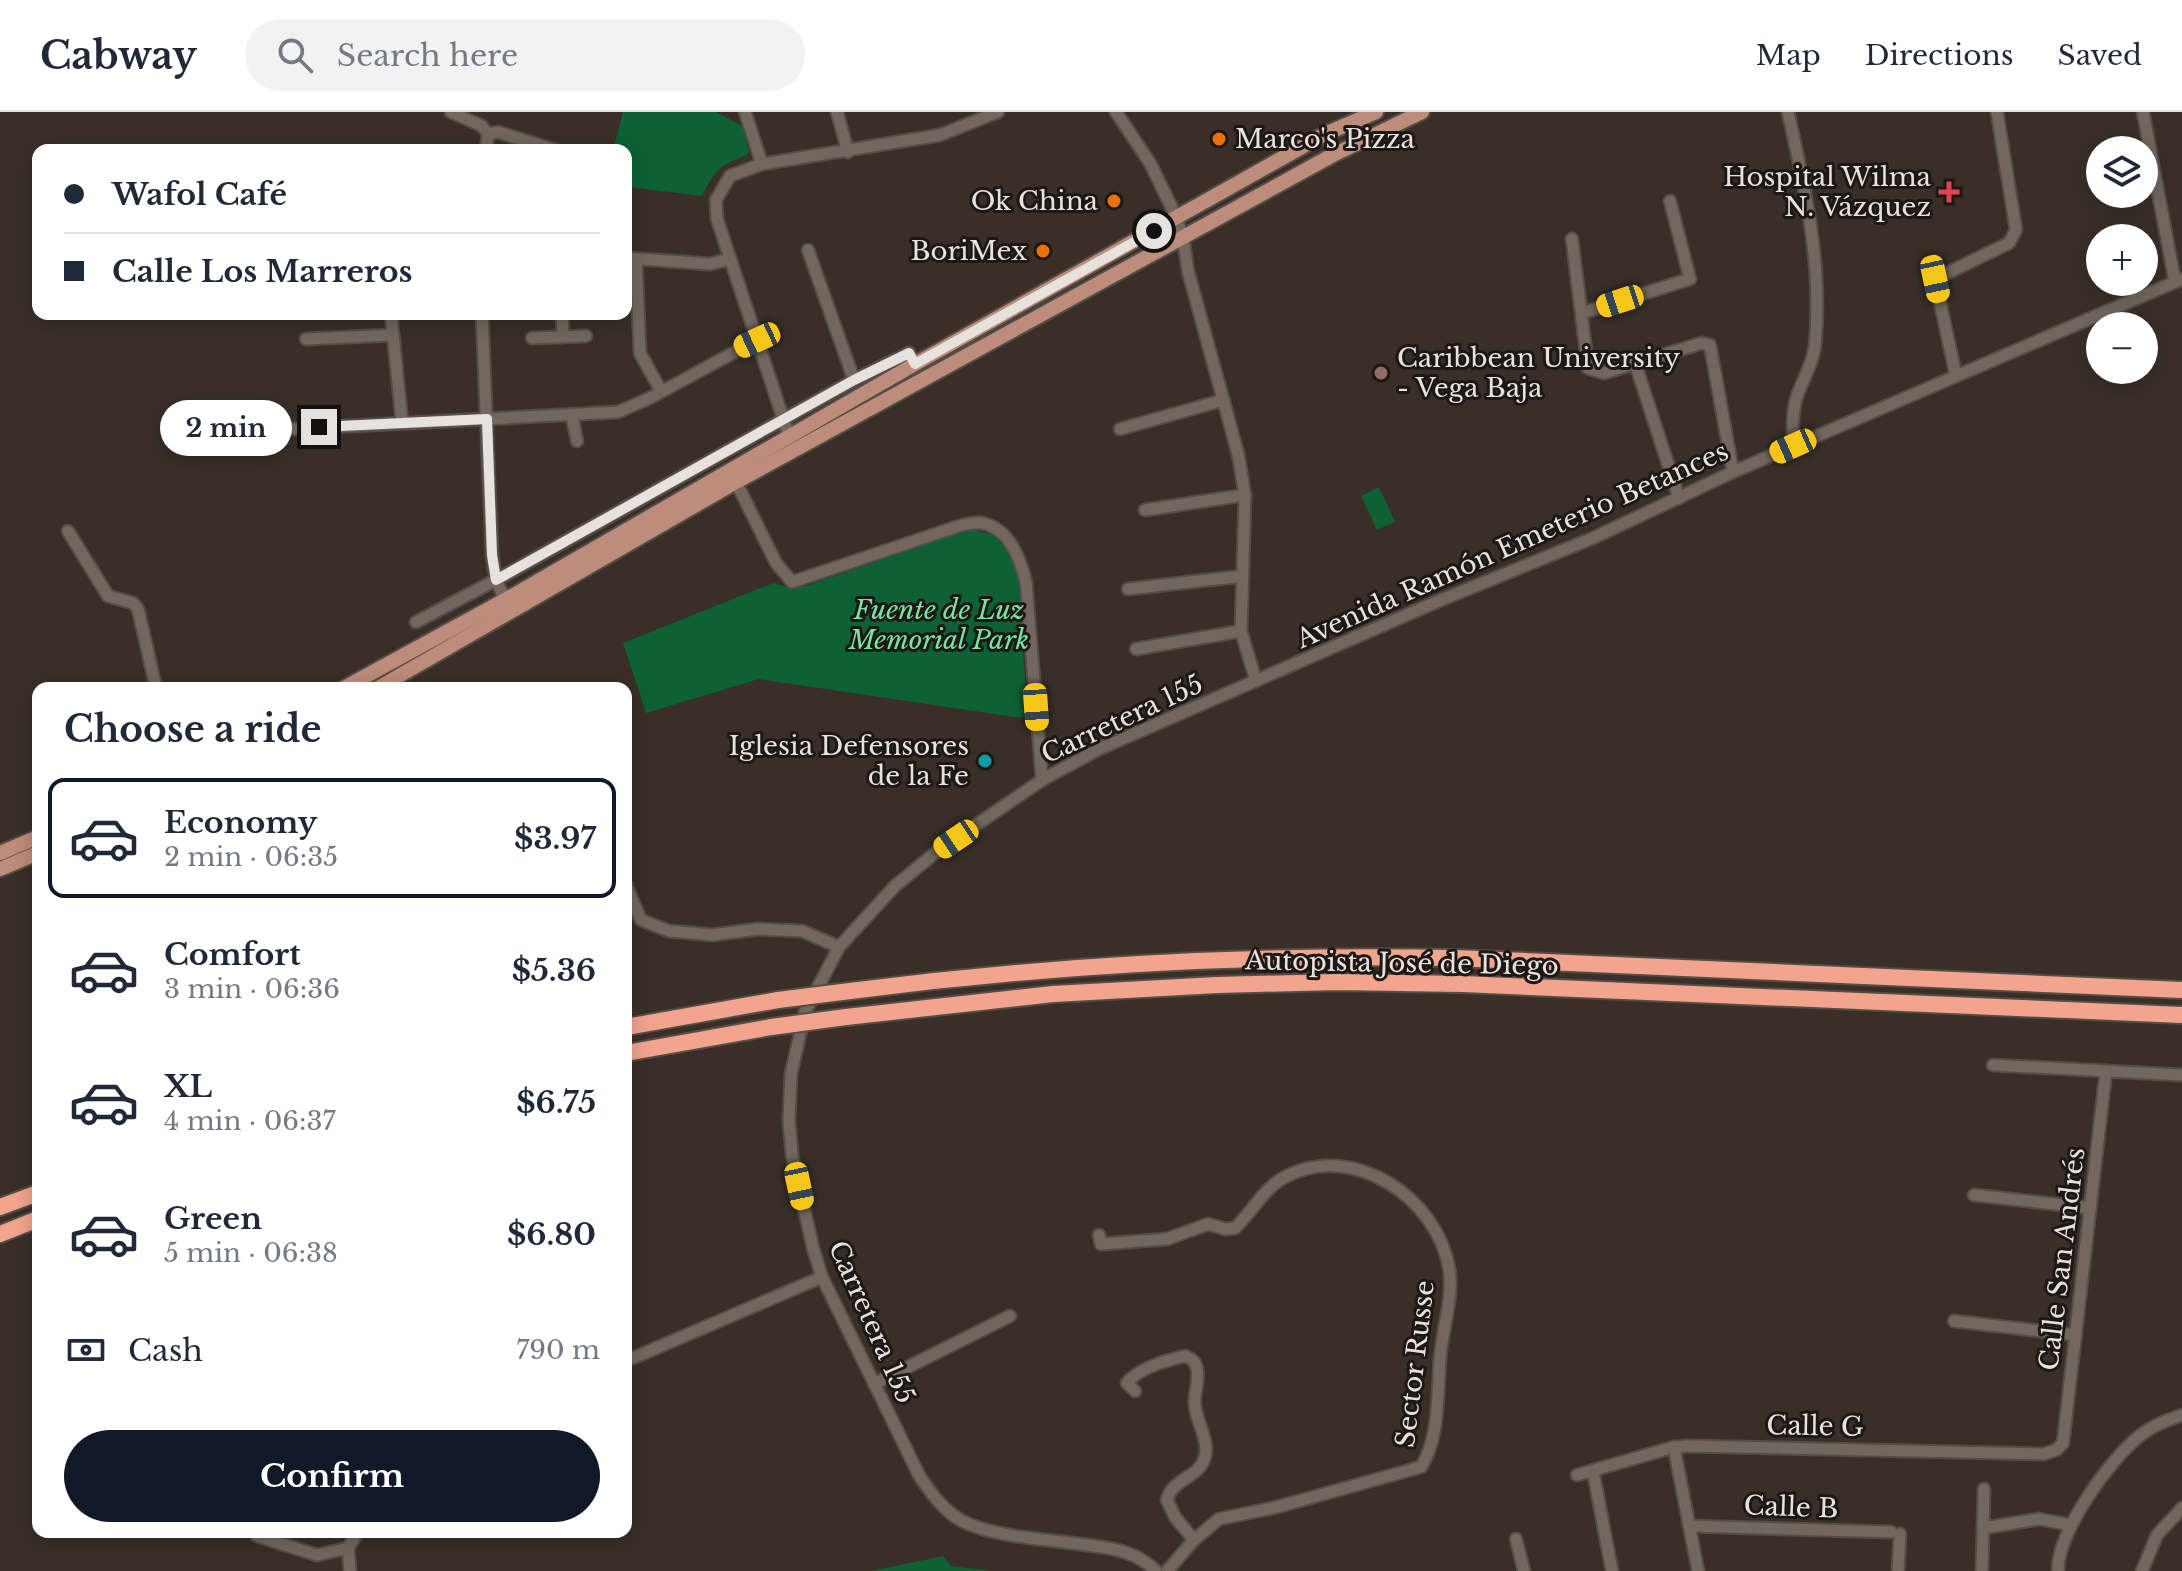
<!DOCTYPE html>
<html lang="en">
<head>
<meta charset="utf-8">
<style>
	body { margin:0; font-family:"Libre Baskerville",serif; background:#f2f2f3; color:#1f2937; height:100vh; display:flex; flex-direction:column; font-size:30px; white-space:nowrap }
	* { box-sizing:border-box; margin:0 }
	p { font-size:26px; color:#747a83 }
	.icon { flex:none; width:44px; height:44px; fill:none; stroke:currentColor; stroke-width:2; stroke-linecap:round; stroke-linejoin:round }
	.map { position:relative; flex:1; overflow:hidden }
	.sheet { position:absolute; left:32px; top:570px; width:600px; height:856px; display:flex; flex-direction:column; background:#fff; border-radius:16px; box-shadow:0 4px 20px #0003 }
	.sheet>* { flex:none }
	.top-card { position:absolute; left:32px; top:32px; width:600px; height:176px; border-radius:16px; box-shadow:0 4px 20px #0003; display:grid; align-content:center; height:176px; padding:0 32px; background:#fff }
	.tools { position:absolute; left:2086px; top:24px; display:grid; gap:16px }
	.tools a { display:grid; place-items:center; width:72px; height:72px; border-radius:50%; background:#fff; box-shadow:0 4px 20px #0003; font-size:40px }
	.end { position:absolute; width:36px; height:36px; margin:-18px; border:10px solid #e8e2de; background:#111; box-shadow:0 0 0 4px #111 }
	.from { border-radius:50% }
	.bubble { position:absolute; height:56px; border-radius:28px; background:#fff; box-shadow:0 4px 20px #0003; font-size:26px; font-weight:700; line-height:56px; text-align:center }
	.car { position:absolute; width:24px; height:48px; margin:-24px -12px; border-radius:10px; box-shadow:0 0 6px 2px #0007; background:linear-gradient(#f5c518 24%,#345 0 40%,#f5c518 0 76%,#345 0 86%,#f5c518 0) }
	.top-card b { display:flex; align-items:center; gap:28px; height:76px; font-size:30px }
	.top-card b+b { border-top:2px solid #e0e1e3 }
	.top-card i { width:20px; height:20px; background:#1f2937 }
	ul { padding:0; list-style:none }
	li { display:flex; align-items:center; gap:24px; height:120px; margin:0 16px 12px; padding:0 16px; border:4px solid transparent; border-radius:16px }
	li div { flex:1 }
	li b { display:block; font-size:30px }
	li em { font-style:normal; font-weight:700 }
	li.current { border-color:#111827 }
	li>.icon { width:72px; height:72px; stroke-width:1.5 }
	h2 { padding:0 32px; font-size:36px; line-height:96px }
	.pay { display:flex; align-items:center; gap:20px; height:88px; padding:0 32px; font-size:30px }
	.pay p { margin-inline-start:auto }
	.button { display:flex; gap:16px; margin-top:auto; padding:16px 32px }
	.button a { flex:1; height:92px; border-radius:48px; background:#111827; color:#fff; font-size:32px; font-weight:700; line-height:92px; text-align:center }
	header { display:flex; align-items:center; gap:48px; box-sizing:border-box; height:112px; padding:0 40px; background:#fff; border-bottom:2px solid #e0e1e3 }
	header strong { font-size:38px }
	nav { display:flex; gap:44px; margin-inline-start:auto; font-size:28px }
	.search { width:560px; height:72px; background:#f2f2f3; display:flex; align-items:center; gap:20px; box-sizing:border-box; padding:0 28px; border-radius:44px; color:#747a83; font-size:30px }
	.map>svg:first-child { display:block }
	.green { fill:#0d6135 }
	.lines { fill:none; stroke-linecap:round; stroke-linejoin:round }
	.minor-casing { stroke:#544c46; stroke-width:15 }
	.major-casing { stroke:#544c46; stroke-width:18 }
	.highway-casing { stroke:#544c46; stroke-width:20 }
	.minor { stroke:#71675e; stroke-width:11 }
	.major { stroke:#be8c7a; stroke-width:14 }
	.highway { stroke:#f2a48d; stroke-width:16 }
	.highway-bridge-casing { stroke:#544c46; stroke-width:20; stroke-linecap:butt }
	.highway-bridge { stroke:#f2a48d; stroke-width:16 }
	.route { stroke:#e8e2de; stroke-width:10 }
	.food-dot { fill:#e8710a; stroke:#1d1815; stroke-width:3 }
	.health-dot { fill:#e0444e; stroke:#1d1815; stroke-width:3 }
	.education-dot { fill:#8d6e63; stroke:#1d1815; stroke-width:3 }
	.culture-dot { fill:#0f9aa8; stroke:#1d1815; stroke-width:3 }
	.labels { text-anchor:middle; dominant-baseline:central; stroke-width:6; stroke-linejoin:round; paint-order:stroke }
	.poi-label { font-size:26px; fill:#e8e2de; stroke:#1d1815; text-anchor:end }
	.street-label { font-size:26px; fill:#e8e2de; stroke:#1d1815 }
	.park-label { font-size:26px; font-style:italic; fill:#78e49f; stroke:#1d1815 }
</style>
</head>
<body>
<header>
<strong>Cabway</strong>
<div class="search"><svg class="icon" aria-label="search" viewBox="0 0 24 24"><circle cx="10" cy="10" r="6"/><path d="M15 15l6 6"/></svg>Search here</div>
<nav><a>Map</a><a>Directions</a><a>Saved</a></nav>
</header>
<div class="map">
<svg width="2182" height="1459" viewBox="0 0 2182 1459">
	<rect width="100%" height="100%" fill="#392f28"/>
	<g class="green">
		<path d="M623 0H716L742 14 749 39 747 43C719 54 715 57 702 84L629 75 626 74V38H613Z"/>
		<path d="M1379 375 1395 410 1377 418 1361 384Z"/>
		<path d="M970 417 993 423 1013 445 1019 472 1027 601 1022 606 759 567 646 601 623 531 773 471 791 476 806 474Z"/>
		<path d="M943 1444 951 1454 992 1459H872Z"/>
	</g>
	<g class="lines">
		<defs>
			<g id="minor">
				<path d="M451 0 482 14 488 22 486 38"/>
				<path d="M745 0 762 52"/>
				<path d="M837 0 848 40"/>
				<path d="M1116 0 1150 51 1171 94 1183 125 1188 159 1238 342 1245 383 1241 519 1256 569"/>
				<path d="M1788 0C1805 76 1823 155 1815 233 1813 254 1800 271 1795 291 1792 305 1793 320 1793 334"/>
				<path d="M2143 0 2175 170"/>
				<path d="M488 22 498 20 555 38"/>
				<path d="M1572 127 1588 256 1604 261 1702 231 1710 233 1733 360"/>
				<path d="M808 138 854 268"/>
				<path d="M626 146 710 152 730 147"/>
				<path d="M636 147 640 241 661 279"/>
				<path d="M1582 201 1690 167 1670 89"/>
				<path d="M391 202 402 310"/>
				<path d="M482 202 492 443 496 468 508 494"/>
				<path d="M562 202 563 225"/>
				<path d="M532 226 586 224"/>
				<path d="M306 227 392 223"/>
				<path d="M1635 251 1679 386"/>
				<path d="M1956 264 1935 167 2009 131 2016 118 1997 0"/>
				<path d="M572 304 577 329"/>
				<path d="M293 317 618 300 650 286 757 228"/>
				<path d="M1120 317 1224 288"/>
				<path d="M789 324 717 107 716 88 730 64 762 52 940 23 998 0"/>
				<path d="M736 370 776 451 792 470 962 413C967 412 976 410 982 411 1010 417 1020 447 1026 470L1042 668"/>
				<path d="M1145 398 1245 383"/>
				<path d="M68 419 108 484 133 491 138 497 156 576"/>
				<path d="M1128 477 1243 464"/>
				<path d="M416 510 496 468 854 268 909 241 915 252"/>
				<path d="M1136 537 1241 519"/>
				<path d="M626 773 641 808 669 819 712 823 758 817 802 819 839 835"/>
				<path d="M1993 953 2182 963"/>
				<path d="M1974 1083 2090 1096"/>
				<path d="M1099 1123 1101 1132 1167 1127 1208 1112 1225 1117 1235 1116C1253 1099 1264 1075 1287 1064 1354 1030 1437 1086 1449 1156 1454 1185 1442 1218 1440 1247 1437 1282 1440 1325 1421 1355L1277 1395 1219 1407 1194 1428 1167 1459"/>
				<path d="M1954 1209 2076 1223"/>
				<path d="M626 1245 633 1246 822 1165"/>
				<path d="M874 1272 1010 1204"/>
				<path d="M1135 1279 1127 1271C1139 1256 1167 1248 1185 1244 1192 1247 1196 1250 1197 1257 1200 1269 1193 1282 1195 1294 1197 1311 1211 1332 1204 1348 1196 1367 1172 1367 1167 1388L1175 1405 1194 1428"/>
				<path d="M1674 1335 1698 1459"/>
				<path d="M1593 1359 1612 1459"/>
				<path d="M1577 1363 1674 1335 1689 1334 2044 1342 2056 1338 2063 1331 2106 959"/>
				<path d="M1689 1414 1891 1420"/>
				<path d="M1983 1416 2039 1407 2071 1413"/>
				<path d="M257 1424 317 1443 348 1436"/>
				<path d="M1516 1427 1524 1459"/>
				<path d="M350 1459 348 1436 358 1420"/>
				<path d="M1156 1459C1139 1442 1118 1437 1095 1434 1057 1428 995 1426 962 1409 944 1399 931 1381 920 1365L822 1165 813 1136 792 1043 789 1008 791 962 805 900 839 835 895 774 935 741 1042 668 1099 637 1441 488 1593 426 1733 360 2182 167"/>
				<path d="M1898 1459 1900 1422"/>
				<path d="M1982 1459 1984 1377"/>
				<path d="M2058 1459C2057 1420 2111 1345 2142 1322 2154 1313 2168 1308 2182 1303"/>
				<path d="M2142 1459 2157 1423 2182 1396"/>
			</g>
			<g id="major">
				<path d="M344 576 505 488 915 252 1325 22 1376 0"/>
				<path d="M378 576 736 370 1333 43 1422 0"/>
				<path d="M0 741 38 725"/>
				<path d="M0 757 38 741"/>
			</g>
			<g id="highway">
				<path d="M850 879C1051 853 1252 842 1455 846L2182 878"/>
				<path d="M846 905 1053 882 1217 873 1336 870 1463 872 2182 903"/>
				<path d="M626 915 778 888"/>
				<path d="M626 941 771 915"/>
				<path d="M0 1095 38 1081"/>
				<path d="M0 1122 38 1107"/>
			</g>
		</defs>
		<use href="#minor" class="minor-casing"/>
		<use href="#major" class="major-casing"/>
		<use href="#highway" class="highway-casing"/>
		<use href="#minor" class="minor"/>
		<use href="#major" class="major"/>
		<use href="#highway" class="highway"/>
		<defs>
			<g id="highway-bridge">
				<path d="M778 888 850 879"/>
				<path d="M771 915 846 905"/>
			</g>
		</defs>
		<use href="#highway-bridge" class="highway-bridge-casing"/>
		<use href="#highway-bridge" class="highway-bridge"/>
	</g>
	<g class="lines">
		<path class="route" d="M319 315 487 307 492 443 496 468 854 268 909 241 915 252 1154 119"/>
	</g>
	<g class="food-dot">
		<circle cx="1219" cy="27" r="8"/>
		<circle cx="1114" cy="89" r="8"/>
		<circle cx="1043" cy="139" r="8"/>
	</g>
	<path class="health-dot" d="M1945 68h8v8h8v8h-8v8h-8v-8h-8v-8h8z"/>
	<circle class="education-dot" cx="1381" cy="261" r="8"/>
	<circle class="culture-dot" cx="985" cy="649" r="8"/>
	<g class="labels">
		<g class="poi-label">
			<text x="1235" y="27" text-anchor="start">Marco's Pizza</text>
			<text x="1931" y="65">Hospital Wilma<tspan x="1931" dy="30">N. Vázquez</tspan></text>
			<text x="1098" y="89">Ok China</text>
			<text x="1027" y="139">BoriMex</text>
			<text x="1397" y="246" text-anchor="start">Caribbean University<tspan x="1397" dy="30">- Vega Baja</tspan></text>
			<text x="969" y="634">Iglesia Defensores<tspan x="969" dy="30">de la Fe</tspan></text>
		</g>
		<g class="street-label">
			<text transform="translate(1512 433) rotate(-24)">Avenida Ramón Emeterio Betances</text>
			<text transform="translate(1122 607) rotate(-25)">Carretera 155</text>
			<text transform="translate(1402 851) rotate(1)">Autopista José de Diego</text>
			<text transform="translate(2062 1147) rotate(-83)">Calle San Andrés</text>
			<text transform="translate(872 1210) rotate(66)">Carretera 155</text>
			<text transform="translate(1415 1252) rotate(-83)">Sector Russe</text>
			<text transform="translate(1815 1314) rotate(1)">Calle G</text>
			<text transform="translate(1791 1395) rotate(2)">Calle B</text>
		</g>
		<g class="park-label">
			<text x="939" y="498">Fuente de Luz<tspan x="939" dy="30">Memorial Park</tspan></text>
		</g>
	</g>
</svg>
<div class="tools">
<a><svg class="icon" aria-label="layers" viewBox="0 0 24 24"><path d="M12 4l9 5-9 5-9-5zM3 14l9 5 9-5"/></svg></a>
<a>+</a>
<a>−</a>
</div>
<i class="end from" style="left:1154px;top:119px"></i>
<i class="end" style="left:319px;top:315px"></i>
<div class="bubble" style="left:160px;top:288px;width:132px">2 min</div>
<i class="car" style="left:1935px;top:167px;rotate:168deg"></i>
<i class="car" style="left:1620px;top:189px;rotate:252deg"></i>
<i class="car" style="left:757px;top:228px;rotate:245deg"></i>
<i class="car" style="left:1793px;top:334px;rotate:246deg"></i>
<i class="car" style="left:1036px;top:595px;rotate:176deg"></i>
<i class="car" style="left:956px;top:727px;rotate:236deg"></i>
<i class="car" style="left:799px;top:1074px;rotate:168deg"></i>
<div class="top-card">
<b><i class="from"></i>Wafol Café</b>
<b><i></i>Calle Los Marreros</b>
</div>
<section class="sheet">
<h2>Choose a ride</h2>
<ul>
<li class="current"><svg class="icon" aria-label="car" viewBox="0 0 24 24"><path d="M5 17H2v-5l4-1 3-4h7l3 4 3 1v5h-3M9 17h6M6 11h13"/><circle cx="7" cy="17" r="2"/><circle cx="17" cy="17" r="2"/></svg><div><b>Economy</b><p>2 min · 06:35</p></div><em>$3.97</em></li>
<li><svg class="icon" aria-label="car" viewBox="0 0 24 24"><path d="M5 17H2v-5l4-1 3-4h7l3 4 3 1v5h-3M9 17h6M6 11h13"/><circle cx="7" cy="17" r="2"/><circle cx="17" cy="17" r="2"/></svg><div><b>Comfort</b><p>3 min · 06:36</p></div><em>$5.36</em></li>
<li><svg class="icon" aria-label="car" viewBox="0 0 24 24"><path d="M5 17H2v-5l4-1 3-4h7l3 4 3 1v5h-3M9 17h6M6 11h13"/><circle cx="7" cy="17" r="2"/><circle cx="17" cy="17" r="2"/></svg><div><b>XL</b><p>4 min · 06:37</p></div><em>$6.75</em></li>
<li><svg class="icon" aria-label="car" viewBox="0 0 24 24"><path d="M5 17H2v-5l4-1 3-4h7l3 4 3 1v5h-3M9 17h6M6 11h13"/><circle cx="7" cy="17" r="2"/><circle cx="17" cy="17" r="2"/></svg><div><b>Green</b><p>5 min · 06:38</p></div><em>$6.80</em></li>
</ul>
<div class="pay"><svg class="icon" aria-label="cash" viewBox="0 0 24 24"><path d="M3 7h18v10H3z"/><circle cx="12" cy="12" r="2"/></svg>Cash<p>790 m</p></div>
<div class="button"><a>Confirm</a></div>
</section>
</div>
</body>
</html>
